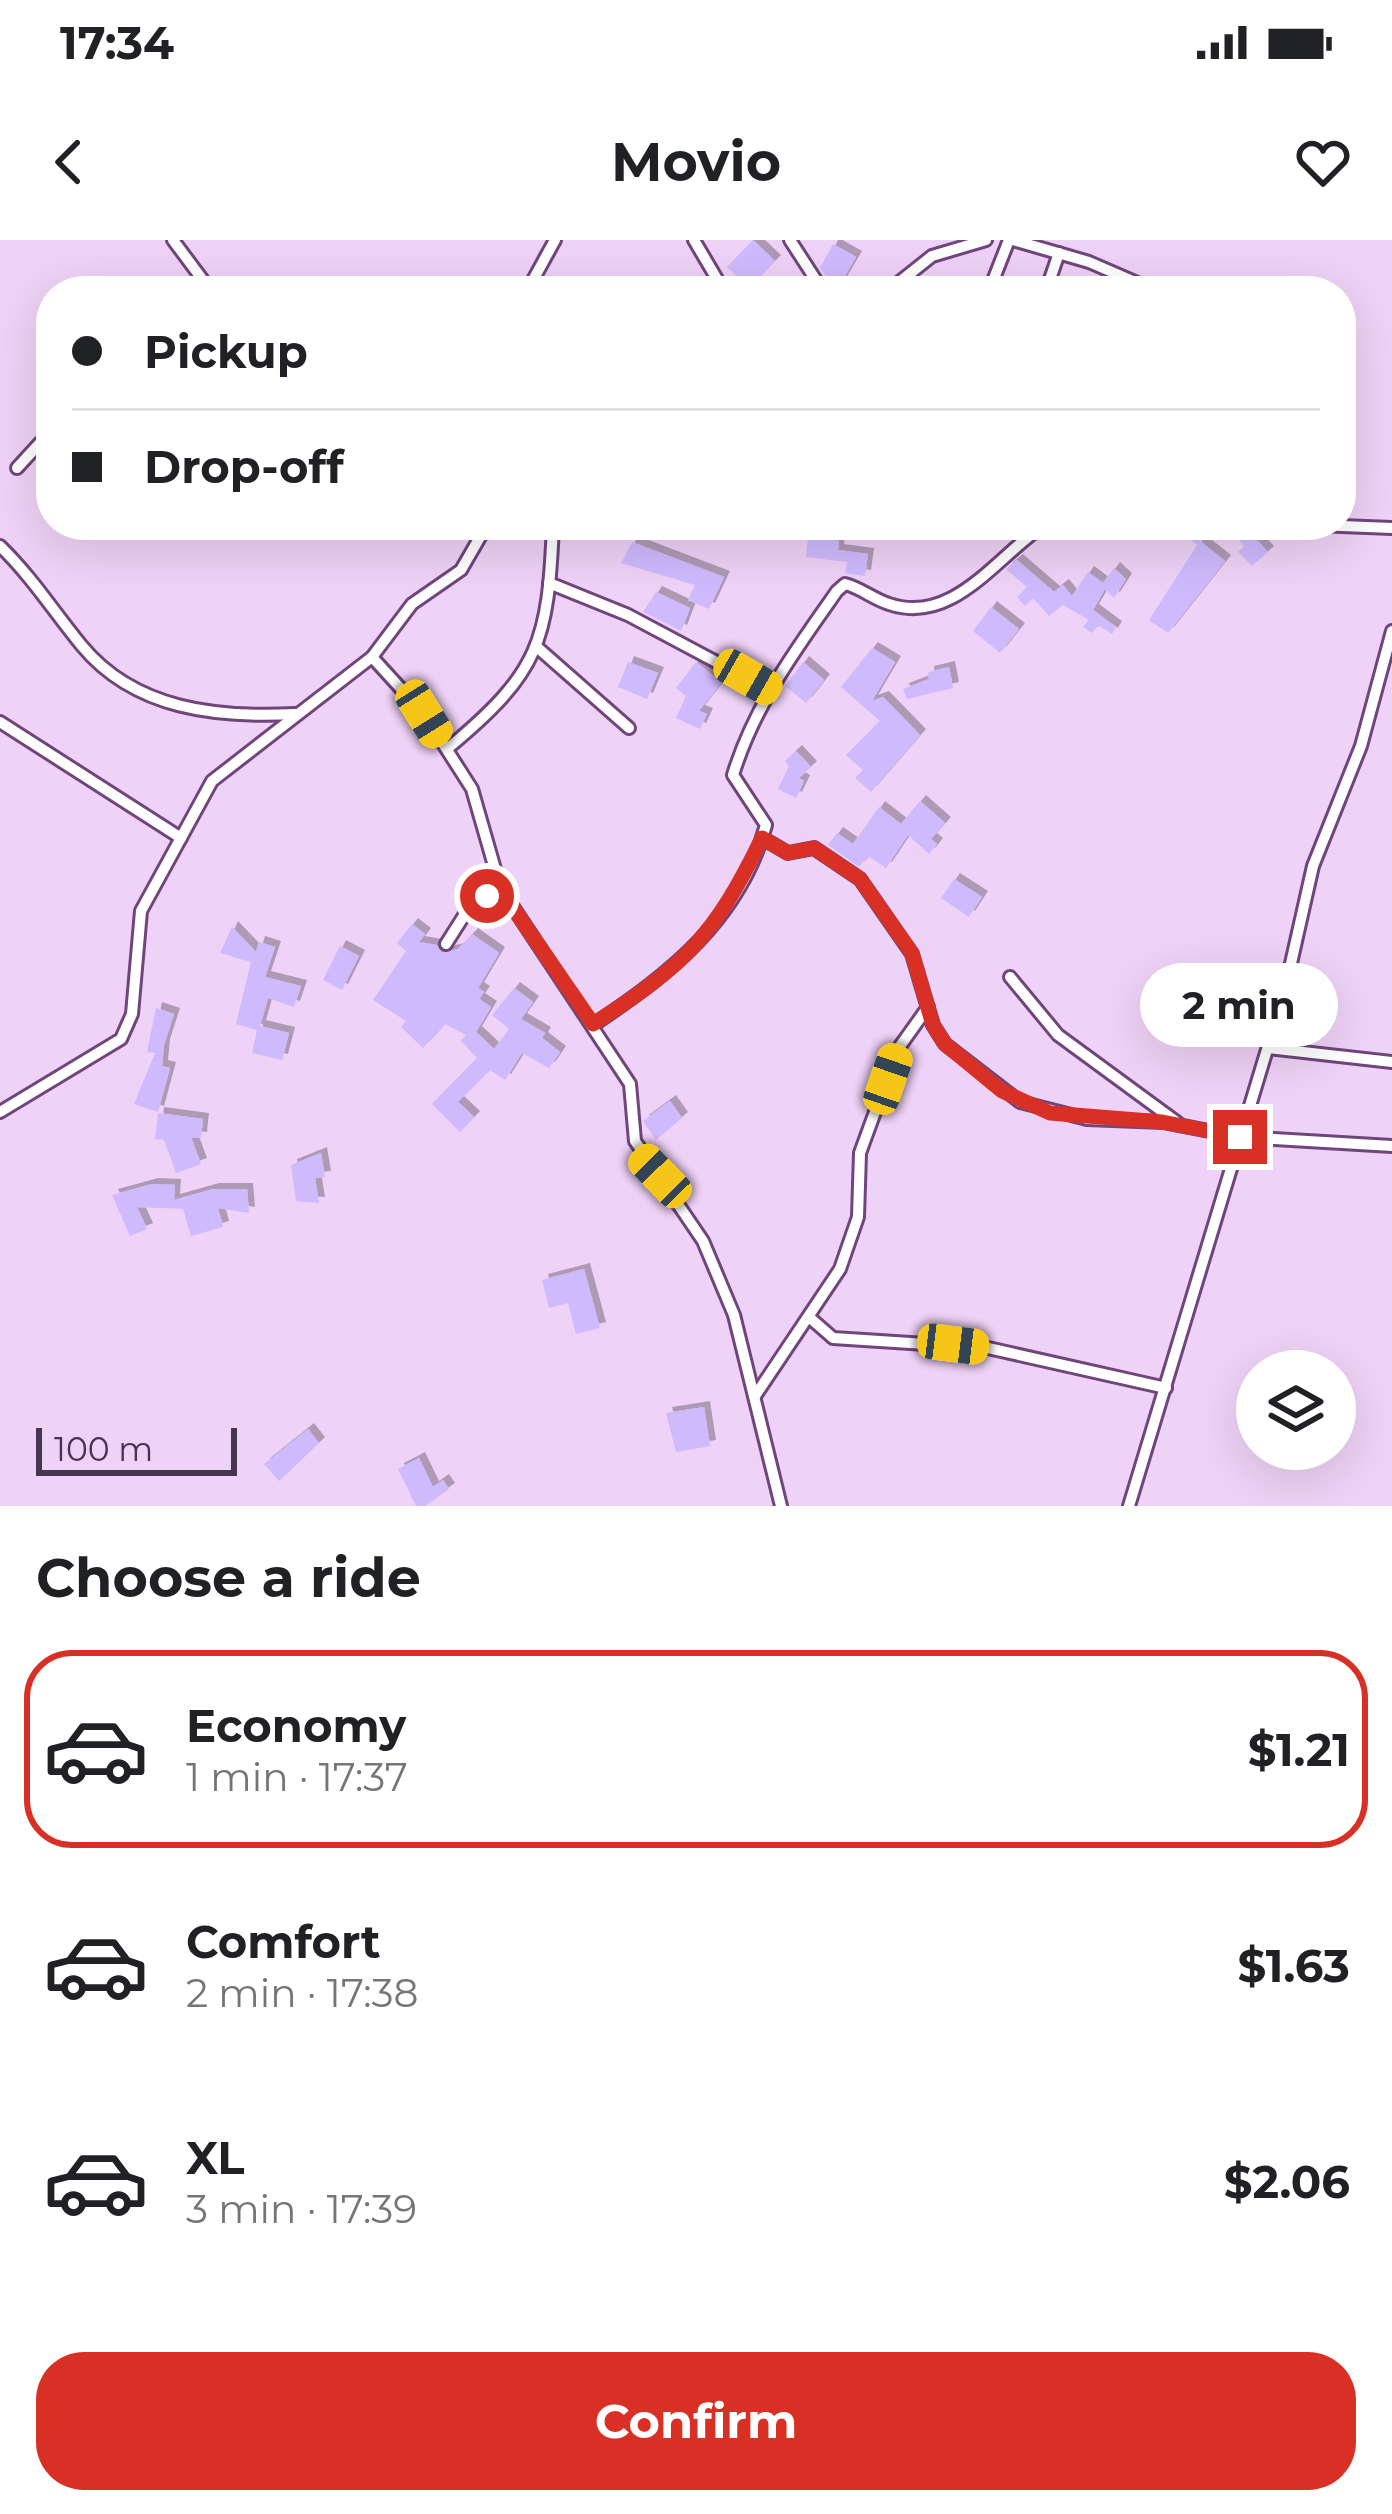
<!DOCTYPE html>
<html lang="en">
<head>
<meta charset="utf-8">
<style>
	body { margin:0; font-family:Montserrat,sans-serif; background:#f2f2f2; color:#202124; height:100vh; display:flex; flex-direction:column; font-size:45px; white-space:nowrap }
	* { box-sizing:border-box; margin:0 }
	p { font-size:39px; color:#757577 }
	.icon { flex:none; width:66px; height:66px; fill:none; stroke:currentColor; stroke-width:2; stroke-linecap:round; stroke-linejoin:round }
	.map { position:relative; height:1266px; overflow:hidden }
	.panel { display:flex; flex-direction:column; background:#fff; flex:1 }
	.panel>* { flex:none }
	.top-card { position:absolute; left:36px; top:36px; width:1320px; height:264px; border-radius:48px; box-shadow:0 12px 48px #0002; display:grid; align-content:center; height:264px; padding:0 36px; background:#fff }
	.fabs { position:absolute; left:1236px; top:1110px; display:grid; gap:24px }
	.fabs a { display:grid; place-items:center; width:120px; height:120px; border-radius:50%; background:#fff; box-shadow:0 12px 48px #0002; font-size:60px }
	.scale { position:absolute; left:36px; bottom:30px; width:201px; box-sizing:border-box; padding-left:12px; border:6px solid #47344d; border-top:0; font-size:33px; line-height:42px; white-space:nowrap; color:#47344d; -webkit-text-stroke:9px #efd2f7; paint-order:stroke }
	.end { position:absolute; width:54px; height:54px; margin:-27px; border:15px solid #d93025; background:#fff; box-shadow:0 0 0 6px #fff }
	.from { border-radius:50% }
	.bubble { position:absolute; height:84px; border-radius:42px; background:#fff; box-shadow:0 12px 48px #0002; font-size:39px; font-weight:700; line-height:84px; text-align:center }
	.car { position:absolute; width:36px; height:72px; margin:-36px -18px; border-radius:15px; box-shadow:0 0 9px 3px #0007; background:linear-gradient(#f5c518 24%,#345 0 40%,#f5c518 0 76%,#345 0 86%,#f5c518 0) }
	.top-card b { display:flex; align-items:center; gap:42px; height:114px; font-size:45px }
	.top-card b+b { border-top:3px solid #e0e0e0 }
	.top-card i { width:30px; height:30px; background:#202124 }
	ul { padding:0; list-style:none }
	li { display:flex; align-items:center; gap:36px; height:198px; margin:0 24px 18px; padding:0 12px; border:6px solid transparent; border-radius:48px }
	li div { flex:1 }
	li b { display:block; font-size:45px }
	li em { font-style:normal; font-weight:700 }
	li.on { border-color:#d93025 }
	li>.icon { width:108px; height:108px; stroke-width:1.5 }
	h2 { padding:0 36px; font-size:54px; line-height:144px }
	.action { display:flex; gap:24px; margin-top:auto; padding:24px 36px }
	.action a { flex:1; height:138px; border-radius:48px; background:#d93025; color:#fff; font-size:48px; font-weight:700; line-height:138px; text-align:center }
	.status { display:flex; justify-content:space-between; align-items:center; height:84px; padding:0 60px; background:#fff; direction:ltr }
	.status svg { height:33px; fill:currentColor }
	header { display:flex; justify-content:space-between; align-items:center; height:156px; padding:0 36px; background:#fff; font-size:54px; font-weight:700 }
	.map>svg:first-child { display:block }
	.building { fill:#cfbafd; filter:url(#shadow) }
	.lines { fill:none; stroke-linecap:round; stroke-linejoin:round }
	.minor-casing { stroke:#70457c; stroke-width:16 }
	.minor { stroke:#fff; stroke-width:10 }
	.route { stroke:#d93025; stroke-width:15 }
</style>
</head>
<body>
<div class="status"><b>17:34</b><svg viewBox="0 0 49 12"><path d="M0 12V9h3v3zM5 12V6h3v6zM10 12V3h3v9zM15 12V0h3v12zM26 1h20v11H26zM47 4h2v5h-2z"/></svg></div>
<header><svg class="icon" aria-label="back" viewBox="0 0 24 24"><path d="M15 5l-7 7 7 7"/></svg>Movio<svg class="icon" aria-label="heart" viewBox="0 0 24 24"><path d="M12 20l-8-8c-3-5 5-10 8-4 3-6 11-1 8 4z"/></svg></header>
<div class="map">
<svg width="1392" height="1266" viewBox="0 0 1392 1266">
	<defs>
		<filter id="shadow"><feDropShadow dx="6" dy="-6" stdDeviation="0" flood-color="#0004"/></filter>
	</defs>
	<rect width="100%" height="100%" fill="#efd2f7"/>
	<g class="building">
		<path d="M753 0 775 21 749 48 727 27Z"/>
		<path d="M833 4 856 17 836 51 820 28Z"/>
		<path d="M1174 285H1216L1200 301 1225 321 1168 393 1149 380 1197 305Z"/>
		<path d="M1226 285H1266L1252 295 1268 312 1252 326 1238 312 1244 306Z"/>
		<path d="M808 297 839 301 838 310 868 314 865 336 845 333 847 322 806 317Z"/>
		<path d="M632 302 724 337 709 369 688 360 695 345 621 323Z"/>
		<path d="M1017 320 1054 352 1063 345 1072 356 1088 332 1103 343 1114 328 1126 339 1114 358 1105 349 1093 370 1116 387 1112 394 1098 385 1092 393 1083 387 1089 380 1063 365 1049 376 1033 358 1025 366 1017 357 1027 347 1006 329Z"/>
		<path d="M656 352 690 368 681 391 643 372Z"/>
		<path d="M991 367 1019 389 1000 413 973 391Z"/>
		<path d="M872 408 895 422 872 461 883 457 920 495 871 552 855 538 863 530 846 515 880 481 841 447Z"/>
		<path d="M628 422 658 433 647 459 618 447Z"/>
		<path d="M696 422 722 442 699 471 707 474 700 489 676 478 686 456 676 448Z"/>
		<path d="M803 422 824 440 806 463 785 446Z"/>
		<path d="M949 427 953 448 907 459 903 449 929 439 928 432Z"/>
		<path d="M796 511 811 527 799 538 804 541 796 558 778 549 789 526 785 521Z"/>
		<path d="M920 561 945 583 931 599 937 604 929 614 908 595 886 628 868 616 859 627 828 605 837 593 853 604 879 567 901 584Z"/>
		<path d="M954 639 982 657 969 677 941 658Z"/>
		<path d="M412 684 425 694 419 702 436 705 442 713 458 709 472 694 499 713 478 748 484 752 479 759 491 767 476 792 494 809 509 789 492 775 514 748 533 762 521 779 545 793 542 798 560 812 549 828 522 813 505 840 490 830 458 862 474 877 460 892 432 864 477 818 461 801 466 795 445 784 423 808 401 787 406 781 373 760 406 711 397 703Z"/>
		<path d="M232 687 256 712 259 702 275 707 265 737 301 746 294 767 268 758 260 786 289 793 282 820 252 813 257 790 236 784 251 722 220 713Z"/>
		<path d="M340 706 359 716 342 750 323 740Z"/>
		<path d="M156 768 174 774 164 805 162 826 170 828 158 872 134 864 155 813 147 812Z"/>
		<path d="M670 861 682 878 656 900 643 881Z"/>
		<path d="M158 873 203 879 201 898 191 897 201 924 176 933 164 900 155 899Z"/>
		<path d="M321 913 325 937 315 938 319 963 296 961 291 925Z"/>
		<path d="M152 944 175 945 174 960 213 949H247L249 973 218 968 223 987 191 996 183 969 137 967 147 989 130 996 112 955Z"/>
		<path d="M584 1029 600 1088 576 1094 568 1063 549 1068 542 1040Z"/>
		<path d="M704 1167 710 1206 676 1212 666 1173Z"/>
		<path d="M308 1189 319 1203 279 1241 264 1224Z"/>
		<path d="M419 1218 433 1247 443 1240 449 1249 425 1266H416L398 1229Z"/>
	</g>
	<g class="lines">
		<defs>
			<g id="minor">
				<path d="M173 0 211 51"/>
				<path d="M694 0 724 51"/>
				<path d="M790 0 823 51"/>
				<path d="M1013 0 1089 22 1156 51"/>
				<path d="M527 51 555 0"/>
				<path d="M888 51 932 16 986 0"/>
				<path d="M989 51 1009 0"/>
				<path d="M1046 51 1059 13"/>
				<path d="M17 228 51 191"/>
				<path d="M769 285 829 289"/>
				<path d="M1316 285 1392 288"/>
				<path d="M0 306C32 337 54 372 82 406 135 470 218 478 295 474"/>
				<path d="M549 343 628 375 769 450"/>
				<path d="M538 408 629 488"/>
				<path d="M372 417 424 474 472 549 503 657"/>
				<path d="M0 482 181 598"/>
				<path d="M447 509C540 432 548 402 553 285"/>
				<path d="M762 598 788 613 814 608 860 639 912 714 933 785 945 804 1020 862 1087 879 1163 882 1240 897 1392 906"/>
				<path d="M446 704 472 663 496 654 509 661 630 844 635 901 703 1001 734 1075 781 1266"/>
				<path d="M1010 737 1058 795 1178 883"/>
				<path d="M593 785C671 733 740 679 766 585L733 535C754 466 796 409 837 351L845 344C861 348 873 359 889 364 953 386 997 316 1044 285"/>
				<path d="M1268 808 1392 822"/>
				<path d="M0 872 121 799 132 774 141 671 212 541 372 417 412 364 461 330 487 285"/>
				<path d="M809 1077 833 1098 988 1108 1166 1148"/>
				<path d="M755 1156 840 1029 858 977 860 913 898 809 928 767"/>
				<path d="M1129 1266 1285 750 1313 626 1361 506 1392 391"/>
			</g>
		</defs>
		<use href="#minor" class="minor-casing"/>
		<use href="#minor" class="minor"/>
	</g>
	<g class="lines">
		<path class="route" d="M487 656 509 662 593 784C685 725 714 697 762 598L788 613 814 608 860 639 912 713 933 785 945 804 1002 851 1050 873 1162 882 1240 897"/>
	</g>
</svg>
<div class="fabs">
<a><svg class="icon" aria-label="layers" viewBox="0 0 24 24"><path d="M12 4l9 5-9 5-9-5zM3 14l9 5 9-5"/></svg></a>
</div>
<div class="scale">100 m</div>
<i class="end from" style="left:487px;top:656px"></i>
<i class="end" style="left:1240px;top:897px"></i>
<div class="bubble" style="left:1140px;top:723px;width:198px">2 min</div>
<i class="car" style="left:748px;top:437px;rotate:120deg"></i>
<i class="car" style="left:424px;top:474px;rotate:148deg"></i>
<i class="car" style="left:888px;top:839px;rotate:19deg"></i>
<i class="car" style="left:660px;top:936px;rotate:316deg"></i>
<i class="car" style="left:953px;top:1104px;rotate:97deg"></i>
<div class="top-card">
<b><i class="from"></i>Pickup</b>
<b><i></i>Drop-off</b>
</div>
</div>
<section class="panel">
<h2>Choose a ride</h2>
<ul>
<li class="on"><svg class="icon" aria-label="car" viewBox="0 0 24 24"><path d="M5 17H2v-5l4-1 3-4h7l3 4 3 1v5h-3M9 17h6M6 11h13"/><circle cx="7" cy="17" r="2"/><circle cx="17" cy="17" r="2"/></svg><div><b>Economy</b><p>1 min · 17:37</p></div><em>$1.21</em></li>
<li><svg class="icon" aria-label="car" viewBox="0 0 24 24"><path d="M5 17H2v-5l4-1 3-4h7l3 4 3 1v5h-3M9 17h6M6 11h13"/><circle cx="7" cy="17" r="2"/><circle cx="17" cy="17" r="2"/></svg><div><b>Comfort</b><p>2 min · 17:38</p></div><em>$1.63</em></li>
<li><svg class="icon" aria-label="car" viewBox="0 0 24 24"><path d="M5 17H2v-5l4-1 3-4h7l3 4 3 1v5h-3M9 17h6M6 11h13"/><circle cx="7" cy="17" r="2"/><circle cx="17" cy="17" r="2"/></svg><div><b>XL</b><p>3 min · 17:39</p></div><em>$2.06</em></li>
</ul>
<div class="action"><a>Confirm</a></div>
</section>
</body>
</html>
